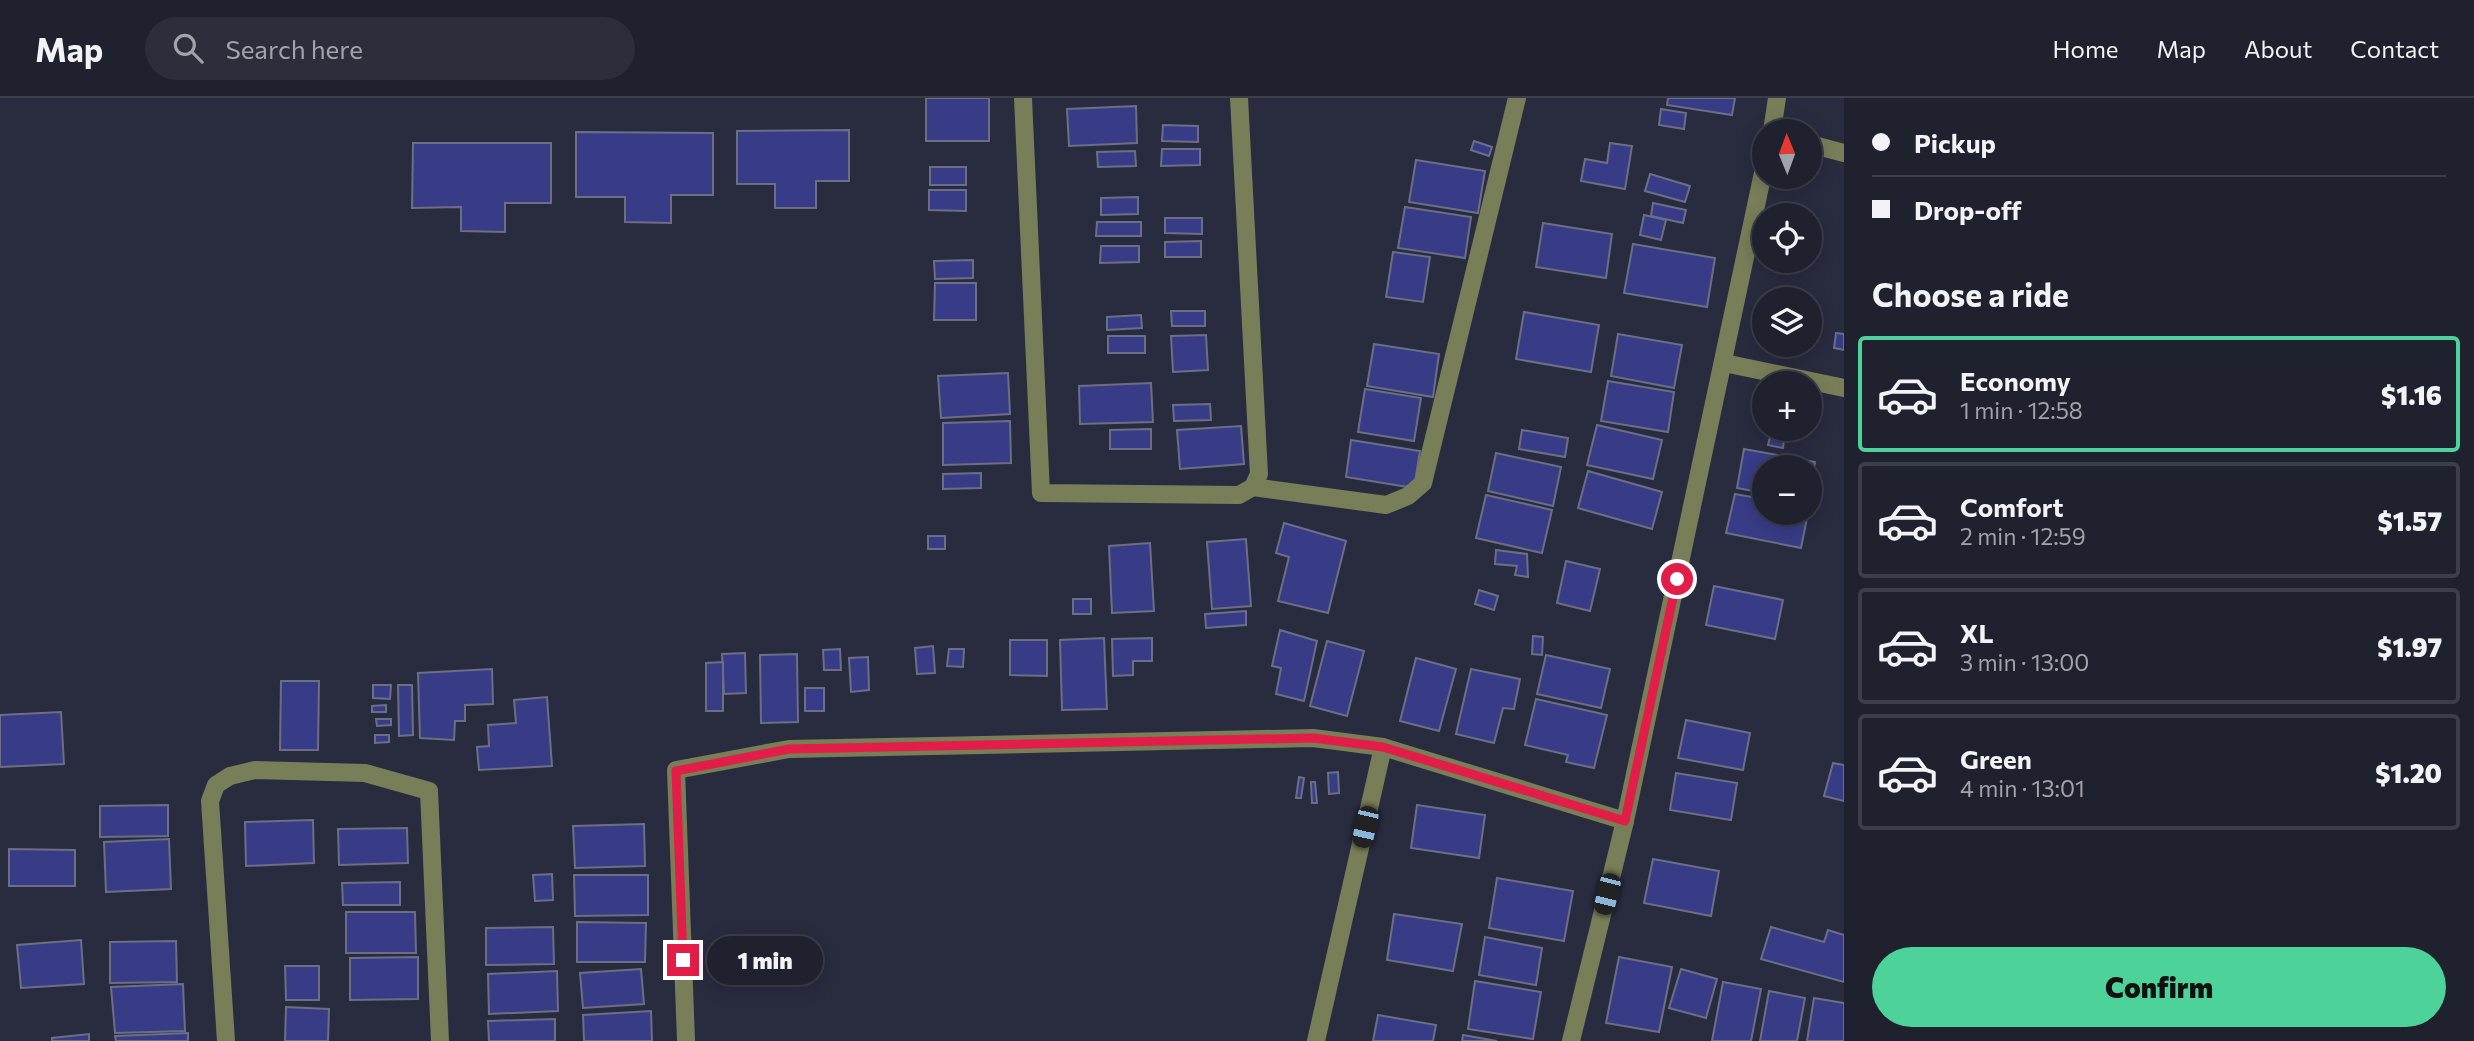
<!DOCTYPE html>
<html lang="en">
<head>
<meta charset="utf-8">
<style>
	body { margin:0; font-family:Commissioner,sans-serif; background:#2c2e3b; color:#f1f3f6; height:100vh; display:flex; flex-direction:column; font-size:26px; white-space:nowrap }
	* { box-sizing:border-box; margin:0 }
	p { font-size:23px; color:#a1a3aa }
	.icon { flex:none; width:38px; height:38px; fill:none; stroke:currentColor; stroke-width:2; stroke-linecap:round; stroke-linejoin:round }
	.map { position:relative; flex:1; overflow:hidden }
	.side { display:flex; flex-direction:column; background:#1f212f; width:630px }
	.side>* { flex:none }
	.hud { display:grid; align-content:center; height:154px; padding:0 28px; background:#1f212f }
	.needle { width:46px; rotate:359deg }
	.buttons { position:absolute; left:1752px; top:21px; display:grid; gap:14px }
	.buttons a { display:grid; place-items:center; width:70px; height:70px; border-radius:50%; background:#1f212f; box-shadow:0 4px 18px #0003,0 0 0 2px #3c3e4b; font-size:35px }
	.end { position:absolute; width:32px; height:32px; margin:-16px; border:9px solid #e11d48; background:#fff; box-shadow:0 0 0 4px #fff }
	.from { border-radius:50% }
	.bubble { position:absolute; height:49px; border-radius:24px; background:#1f212f; box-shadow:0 4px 18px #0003,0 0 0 2px #3c3e4b; font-size:23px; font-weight:800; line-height:49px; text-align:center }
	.car { position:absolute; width:21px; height:42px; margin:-21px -10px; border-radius:9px; box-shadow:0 0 5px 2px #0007; background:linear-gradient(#222 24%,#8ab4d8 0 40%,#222 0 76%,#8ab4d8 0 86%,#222 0) }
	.hud b { display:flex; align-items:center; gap:24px; height:66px; font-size:26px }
	.hud b+b { border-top:2px solid #3c3e4b }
	.hud i { width:18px; height:18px; background:#f1f3f6 }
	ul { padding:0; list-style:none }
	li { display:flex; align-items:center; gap:21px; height:116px; margin:0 14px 10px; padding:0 14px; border:4px solid #3c3e4b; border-radius:7px }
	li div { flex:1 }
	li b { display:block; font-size:26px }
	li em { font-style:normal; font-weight:800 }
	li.on { border-color:#4dd39a }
	li>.icon { width:63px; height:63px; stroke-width:1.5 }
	h2 { padding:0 28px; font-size:32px; line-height:84px }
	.cta { display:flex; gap:14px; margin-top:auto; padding:14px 28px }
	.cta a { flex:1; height:80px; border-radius:42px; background:#4dd39a; color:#111; font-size:28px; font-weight:800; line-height:80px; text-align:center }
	header { display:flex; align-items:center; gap:42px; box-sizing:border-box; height:98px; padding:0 35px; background:#1f212f; border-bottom:2px solid #3c3e4b }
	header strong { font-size:33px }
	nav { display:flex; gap:38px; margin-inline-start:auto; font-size:24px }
	.search { width:490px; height:63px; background:#2c2e3b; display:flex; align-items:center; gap:18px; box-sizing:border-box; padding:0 24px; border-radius:38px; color:#a1a3aa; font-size:26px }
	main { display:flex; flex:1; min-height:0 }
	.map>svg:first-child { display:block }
	.building { fill:#383c86; stroke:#6b6f85; stroke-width:2 }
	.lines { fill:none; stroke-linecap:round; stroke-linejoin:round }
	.minor { stroke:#787e58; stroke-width:18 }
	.route { stroke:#e11d48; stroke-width:9 }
</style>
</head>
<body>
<header>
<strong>Map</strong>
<div class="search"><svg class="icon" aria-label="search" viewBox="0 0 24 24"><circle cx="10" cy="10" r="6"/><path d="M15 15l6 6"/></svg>Search here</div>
<nav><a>Home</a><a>Map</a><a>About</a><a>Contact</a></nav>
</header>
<main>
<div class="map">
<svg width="1844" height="943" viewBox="0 0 1844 943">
	<rect width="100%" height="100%" fill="#292c3f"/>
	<g class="building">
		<rect x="926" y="0" width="63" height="43"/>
		<path d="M1668 0H1735L1732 17 1667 7Z"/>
		<path d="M1136 8 1137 45 1069 48 1067 11Z"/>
		<path d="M1661 11 1686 15 1684 31 1659 27Z"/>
		<path d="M1163 27 1198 28V44L1162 43Z"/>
		<path d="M849 32V83H816V110H775V86H737V33Z"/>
		<path d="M576 34 713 35V97H671V125L625 124V99H576Z"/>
		<path d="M1474 43 1492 49 1489 58 1471 52Z"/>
		<path d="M413 45H551V105H505V134L461 133V109L412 110Z"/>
		<path d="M1610 45 1632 48 1625 91 1581 83 1585 61 1607 65Z"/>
		<path d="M1162 51H1200V67L1161 68Z"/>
		<path d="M1135 53 1136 68 1098 69 1097 54Z"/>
		<path d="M1416 62 1485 73 1478 115 1409 104Z"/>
		<rect x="930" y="69" width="36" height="18"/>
		<path d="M1650 76 1690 88 1685 104 1645 93Z"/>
		<path d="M929 92H966V113L929 112Z"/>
		<path d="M1138 99V116L1101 117V100Z"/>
		<path d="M1653 105 1686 112 1683 125 1651 118Z"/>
		<path d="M1405 109 1471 119 1465 160 1398 150Z"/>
		<path d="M1644 117 1666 122 1661 142 1640 137Z"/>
		<path d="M1165 120H1202V136L1165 135Z"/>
		<path d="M1097 124H1141V138H1096Z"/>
		<path d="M1543 125 1612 136 1606 180 1536 169Z"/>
		<path d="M1201 143V159H1165V144Z"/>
		<path d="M1633 146 1715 160 1707 209 1624 195Z"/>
		<path d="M1101 148H1139V164L1100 165Z"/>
		<path d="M1393 154 1430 159 1423 204 1386 199Z"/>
		<path d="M973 162V180L935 181 934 163Z"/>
		<path d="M935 185H976V222H934Z"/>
		<path d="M1171 213H1205V228H1172Z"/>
		<path d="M1524 214 1599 227 1591 274 1516 261Z"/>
		<path d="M1141 217 1142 230 1107 232V219Z"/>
		<path d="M1836 235 1844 236V252L1834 250Z"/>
		<path d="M1618 236 1682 247 1674 290 1611 278Z"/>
		<path d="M1206 237 1208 272 1173 274 1171 238Z"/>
		<rect x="1108" y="238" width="37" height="17"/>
		<path d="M1374 246 1439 256 1433 299 1367 288Z"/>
		<path d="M1008 275 1010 316 941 320 938 278Z"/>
		<path d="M1608 283 1674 294 1668 334 1601 323Z"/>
		<path d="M1151 285 1153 324 1080 326 1079 288Z"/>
		<path d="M1365 291 1421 300 1414 343 1358 334Z"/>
		<path d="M1210 306 1211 322 1174 323 1173 307Z"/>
		<path d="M1010 323 1011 365 943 367V325Z"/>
		<path d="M1597 327 1662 342 1653 381 1587 367Z"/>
		<path d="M1241 328 1244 366 1180 371 1177 332Z"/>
		<path d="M1151 331V351H1110V332Z"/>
		<path d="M1522 332 1568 340 1565 359 1519 351Z"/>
		<path d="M1770 339 1784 342 1783 350 1768 347Z"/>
		<path d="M1351 342 1420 353 1414 390 1346 379Z"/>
		<path d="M1744 351 1815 364 1810 397V369H1764V395L1737 390Z"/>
		<path d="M1496 355 1561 369 1553 408 1488 393Z"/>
		<path d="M1588 373 1662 394 1652 431 1578 410Z"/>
		<path d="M981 375V390L943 391V376Z"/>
		<path d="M1735 396 1764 401V415H1808L1801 450 1726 435Z"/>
		<path d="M1486 397 1552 412 1542 455 1476 440Z"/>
		<path d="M1284 425 1346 443 1328 515 1278 503 1289 459 1276 455Z"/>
		<rect x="928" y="438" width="17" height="13"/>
		<path d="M1246 441 1251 508 1212 511 1207 444Z"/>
		<path d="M1150 445 1154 513 1112 515 1109 448Z"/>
		<path d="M1496 452 1527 456 1528 479 1515 477 1517 468 1495 466Z"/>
		<path d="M1566 463 1600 471 1590 513 1557 505Z"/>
		<path d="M1714 488 1783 502 1775 541 1706 527Z"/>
		<path d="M1479 492 1498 498 1494 512 1475 506Z"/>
		<rect x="1073" y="501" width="18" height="15"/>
		<path d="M1246 513V527L1206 530 1205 516Z"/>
		<path d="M1280 532 1317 543 1304 603 1276 596 1281 570 1272 568Z"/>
		<path d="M1533 538 1543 539 1542 557 1532 556Z"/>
		<path d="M1104 540 1107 611 1062 612 1060 542Z"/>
		<path d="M1152 540V563H1133V577L1113 578 1112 541Z"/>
		<path d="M1010 542H1047V578L1010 577Z"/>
		<path d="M1327 543 1364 553 1347 618 1310 608Z"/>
		<path d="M933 548 935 575 917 576 915 550Z"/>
		<path d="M840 551 841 572H824L823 552Z"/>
		<path d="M949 551H964L963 569 947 568Z"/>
		<path d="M745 555 746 595 724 596 722 556Z"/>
		<path d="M797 556 798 624 761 625 760 557Z"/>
		<path d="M1546 557 1610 571 1601 610 1537 596Z"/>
		<path d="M868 559 869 592 851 594 849 560Z"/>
		<path d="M1416 560 1456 571 1439 633 1400 623Z"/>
		<path d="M723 564V613H706V565Z"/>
		<path d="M492 571 493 606 465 607V623H455L454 642 420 640 418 575Z"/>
		<path d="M1471 571 1520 581 1514 611 1503 610 1494 645 1456 636Z"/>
		<path d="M281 583H319L318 652H280Z"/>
		<path d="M373 587H391L390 601 373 600Z"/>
		<path d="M398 587H412L413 637 399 638Z"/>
		<rect x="805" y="590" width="19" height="23"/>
		<path d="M547 599 552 668 479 672 477 649 489 648 488 627 516 625 514 602Z"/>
		<path d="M1536 601 1607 617 1594 670 1566 664 1568 657 1525 647Z"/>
		<path d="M386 607V614H372V608Z"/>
		<path d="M61 614 64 666 0 669V617Z"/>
		<path d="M376 621H391V627L377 628Z"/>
		<path d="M1686 622 1750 635 1743 672 1678 660Z"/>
		<path d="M375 637H389V644L375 645Z"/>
		<path d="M1833 665 1844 667V703L1824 698Z"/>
		<path d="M1338 674 1339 695 1329 696 1328 675Z"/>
		<path d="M1676 675 1737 685 1731 722 1670 712Z"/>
		<path d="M1299 679 1304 680 1301 700H1296Z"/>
		<path d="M1311 684H1315L1317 705H1312Z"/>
		<path d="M168 707V738L100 739V708Z"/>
		<path d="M1417 707 1485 717 1479 760 1411 750Z"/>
		<path d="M313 722 314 765 246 768 245 724Z"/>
		<path d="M644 726 645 768 575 770 573 728Z"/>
		<path d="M407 730 408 765 339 767 338 731Z"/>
		<path d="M169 741 171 791 106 794 104 744Z"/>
		<path d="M9 751 75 752V788H9Z"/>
		<path d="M1653 761 1719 773 1711 818 1644 805Z"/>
		<path d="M552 776 553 802 535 803 533 777Z"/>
		<path d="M574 777H648V817L575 818Z"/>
		<path d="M1497 780 1573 793 1564 843 1489 830Z"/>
		<path d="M400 784V807H343L342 785Z"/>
		<path d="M346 814H415L416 855H346Z"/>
		<path d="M1394 816 1462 826 1453 873 1387 862Z"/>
		<path d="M577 824 646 825 645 864H577Z"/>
		<path d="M553 829 554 866 486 867V830Z"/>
		<path d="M1771 829 1824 844 1828 832 1844 837V884L1761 861Z"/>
		<path d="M1485 839 1542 850 1536 887 1479 877Z"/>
		<path d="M81 842 84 886 21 890 17 847Z"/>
		<path d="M176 843 177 884 110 885V844Z"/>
		<path d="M418 859V901L350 902V860Z"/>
		<path d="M1619 859 1672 869 1659 934 1606 925Z"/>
		<path d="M285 868H319V902H286Z"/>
		<path d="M641 871 644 906 583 910 580 875Z"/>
		<path d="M1681 871 1717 881 1706 920 1669 910Z"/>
		<path d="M557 873 558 913 489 916 488 876Z"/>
		<path d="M1475 883 1541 894 1533 941 1468 931Z"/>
		<path d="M1723 884 1761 891 1751 943H1712Z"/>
		<path d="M183 886 185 933 115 935 111 889Z"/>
		<path d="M1769 893 1805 900 1797 943H1760Z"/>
		<path d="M1814 900 1844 905V943H1807Z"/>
		<path d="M286 909 329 911 328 943H285Z"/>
		<path d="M651 913 652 943H584L583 917Z"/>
		<path d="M1378 917 1436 927 1433 943H1373Z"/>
		<path d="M555 921V943H489L488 923Z"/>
		<path d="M188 935V943H116L115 938Z"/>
		<path d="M89 936V943H52V940Z"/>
		<path d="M1463 937 1497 943H1462Z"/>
	</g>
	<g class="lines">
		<g class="minor">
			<path d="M1023 0 1041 395 1239 397 1253 389 1259 376 1239 0"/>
			<path d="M1772 33 1777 0"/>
			<path d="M1810 46 1844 55"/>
			<path d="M1724 265 1844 290"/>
			<path d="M1253 389 1386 407 1408 398 1423 385 1517 0"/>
			<path d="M226 943 210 703 216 687 230 678 255 672 365 675 429 693 440 943"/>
			<path d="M686 943 676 672 789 651 1313 640 1383 649 1625 723"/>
			<path d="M1316 943 1383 649"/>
			<path d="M1571 943 1625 723 1764 70"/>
		</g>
	</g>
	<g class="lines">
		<path class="route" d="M683 862 676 673 789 651 1313 640 1383 649 1625 723 1677 481"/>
	</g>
</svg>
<div class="buttons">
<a><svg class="needle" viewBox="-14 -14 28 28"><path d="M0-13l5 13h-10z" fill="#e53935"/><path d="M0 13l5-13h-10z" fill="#a1a3aa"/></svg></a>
<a><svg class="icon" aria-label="locate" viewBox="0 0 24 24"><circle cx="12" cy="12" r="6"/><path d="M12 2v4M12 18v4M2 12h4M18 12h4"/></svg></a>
<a><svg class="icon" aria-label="layers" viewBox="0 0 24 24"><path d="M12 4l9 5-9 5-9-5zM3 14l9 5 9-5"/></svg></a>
<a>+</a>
<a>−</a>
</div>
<i class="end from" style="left:1677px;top:481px"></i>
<i class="end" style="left:683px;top:862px"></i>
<div class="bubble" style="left:707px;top:838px;width:116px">1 min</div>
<i class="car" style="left:1365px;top:729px;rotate:193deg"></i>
<i class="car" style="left:1607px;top:796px;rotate:194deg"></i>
</div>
<section class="side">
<div class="hud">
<b><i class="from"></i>Pickup</b>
<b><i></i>Drop-off</b>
</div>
<h2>Choose a ride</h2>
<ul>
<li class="on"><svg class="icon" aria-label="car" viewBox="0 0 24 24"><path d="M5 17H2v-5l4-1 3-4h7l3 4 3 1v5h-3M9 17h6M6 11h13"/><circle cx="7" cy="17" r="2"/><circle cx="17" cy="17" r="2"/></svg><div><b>Economy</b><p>1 min · 12:58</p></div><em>$1.16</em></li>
<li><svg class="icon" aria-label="car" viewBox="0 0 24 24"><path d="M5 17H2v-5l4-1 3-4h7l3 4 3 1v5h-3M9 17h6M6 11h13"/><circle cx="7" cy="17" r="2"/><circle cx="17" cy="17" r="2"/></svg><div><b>Comfort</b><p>2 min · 12:59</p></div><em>$1.57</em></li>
<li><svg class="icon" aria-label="car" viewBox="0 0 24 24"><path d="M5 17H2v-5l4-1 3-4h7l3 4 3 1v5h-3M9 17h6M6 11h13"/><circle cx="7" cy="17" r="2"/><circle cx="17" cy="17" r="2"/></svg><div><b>XL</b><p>3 min · 13:00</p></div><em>$1.97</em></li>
<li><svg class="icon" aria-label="car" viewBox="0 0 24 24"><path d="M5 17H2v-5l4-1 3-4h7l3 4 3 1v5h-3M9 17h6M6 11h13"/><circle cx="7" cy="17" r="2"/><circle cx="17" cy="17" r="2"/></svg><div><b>Green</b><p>4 min · 13:01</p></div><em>$1.20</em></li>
</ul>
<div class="cta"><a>Confirm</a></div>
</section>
</main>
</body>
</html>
